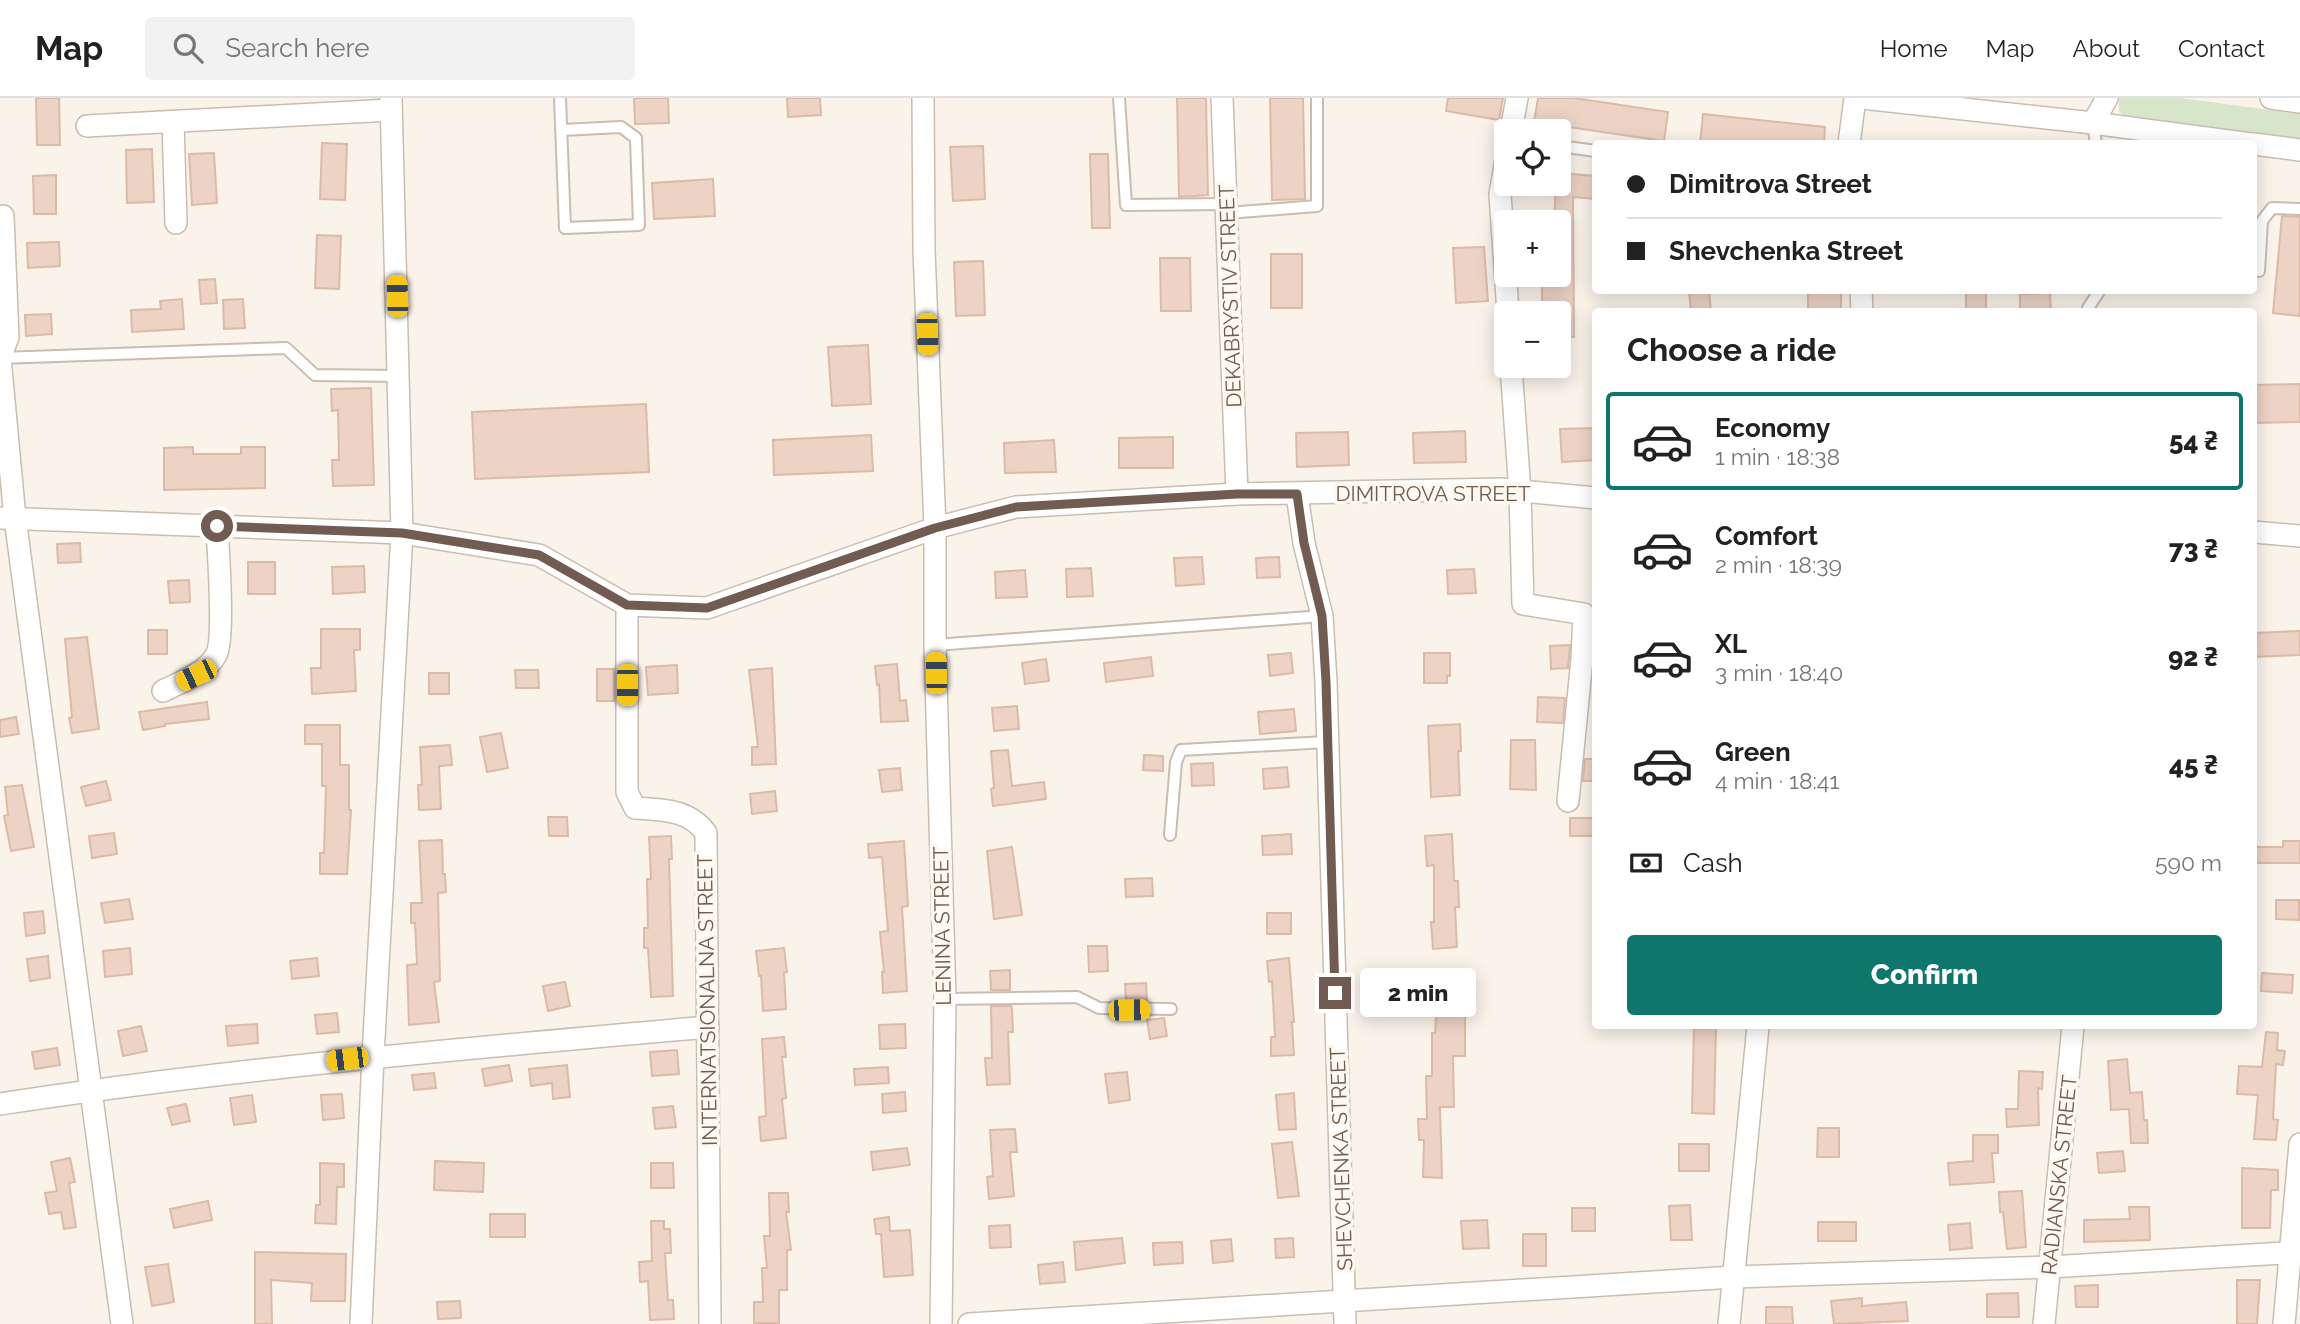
<!DOCTYPE html>
<html lang="en">
<head>
<meta charset="utf-8">
<style>
	body { margin:0; font-family:Raleway,sans-serif; background:#f2f2f2; color:#222; height:100vh; display:flex; flex-direction:column; font-size:26px; white-space:nowrap }
	* { box-sizing:border-box; margin:0 }
	p { font-size:23px; color:#767676 }
	.icon { flex:none; width:38px; height:38px; fill:none; stroke:currentColor; stroke-width:2; stroke-linecap:round; stroke-linejoin:round }
	.map { position:relative; flex:1; overflow:hidden }
	.details { position:absolute; left:1592px; top:210px; width:665px; height:721px; display:flex; flex-direction:column; background:#fff; border-radius:7px; box-shadow:0 4px 18px #0003 }
	.details>* { flex:none }
	.guide { position:absolute; left:1592px; top:42px; width:665px; height:154px; border-radius:7px; box-shadow:0 4px 18px #0003; display:grid; align-content:center; height:154px; padding:0 35px; background:#fff }
	.fabs { position:absolute; left:1494px; top:21px; display:grid; gap:14px }
	.fabs a { display:grid; place-items:center; width:77px; height:77px; border-radius:7px; background:#fff; box-shadow:0 4px 18px #0003; font-size:35px }
	.end { position:absolute; width:32px; height:32px; margin:-16px; border:9px solid #725b50; background:#fff; box-shadow:0 0 0 4px #fff }
	.from { border-radius:50% }
	.bubble { position:absolute; height:49px; border-radius:7px; background:#fff; box-shadow:0 4px 18px #0003; font-size:23px; font-weight:800; line-height:49px; text-align:center }
	.car { position:absolute; width:21px; height:42px; margin:-21px -10px; border-radius:9px; box-shadow:0 0 5px 2px #0007; background:linear-gradient(#f5c518 24%,#345 0 40%,#f5c518 0 76%,#345 0 86%,#f5c518 0) }
	.guide b { display:flex; align-items:center; gap:24px; height:66px; font-size:26px }
	.guide b+b { border-top:2px solid #e0e0e0 }
	.guide i { width:18px; height:18px; background:#222 }
	ul { padding:0; list-style:none }
	li { display:flex; align-items:center; gap:21px; height:98px; margin:0 14px 10px; padding:0 21px; border:4px solid transparent; border-radius:7px }
	li div { flex:1 }
	li b { display:block; font-size:26px }
	li em { font-style:normal; font-weight:800 }
	li.current { border-color:#0f766e }
	li>.icon { width:63px; height:63px; stroke-width:1.5 }
	h2 { padding:0 35px; font-size:32px; line-height:84px }
	.pay { display:flex; align-items:center; gap:18px; height:77px; padding:0 35px; font-size:26px }
	.pay p { margin-inline-start:auto }
	.action { display:flex; gap:14px; margin-top:auto; padding:14px 35px }
	.action a { flex:1; height:80px; border-radius:7px; background:#0f766e; color:#fff; font-size:28px; font-weight:800; line-height:80px; text-align:center }
	header { display:flex; align-items:center; gap:42px; box-sizing:border-box; height:98px; padding:0 35px; background:#fff; border-bottom:2px solid #e0e0e0 }
	header strong { font-size:33px }
	nav { display:flex; gap:38px; margin-inline-start:auto; font-size:24px }
	.search { width:490px; height:63px; background:#f2f2f2; display:flex; align-items:center; gap:18px; box-sizing:border-box; padding:0 24px; border-radius:7px; color:#767676; font-size:26px }
	.map>svg:first-child { display:block }
	.green { fill:#d7e6ca }
	.building { fill:#ecd3c5; stroke:#ddbaa7; stroke-width:2 }
	.lines { fill:none; stroke-linecap:round; stroke-linejoin:round }
	.service-casing { stroke:#cbbcb1; stroke-width:14 }
	.minor-casing { stroke:#cbbcb1; stroke-width:24 }
	.service { stroke:#fff; stroke-width:10 }
	.minor { stroke:#fff; stroke-width:21 }
	.route { stroke:#725b50; stroke-width:9 }
	.labels { text-anchor:middle; dominant-baseline:central; stroke-width:7; stroke-linejoin:round; paint-order:stroke }
	.street-label { font-size:21px; fill:#725b50; stroke:#fdf8f0 }
</style>
</head>
<body>
<header>
<strong>Map</strong>
<div class="search"><svg class="icon" aria-label="search" viewBox="0 0 24 24"><circle cx="10" cy="10" r="6"/><path d="M15 15l6 6"/></svg>Search here</div>
<nav><a>Home</a><a>Map</a><a>About</a><a>Contact</a></nav>
</header>
<div class="map">
<svg width="2300" height="1226" viewBox="0 0 2300 1226">
	<rect width="100%" height="100%" fill="#faf3ea"/>
	<path class="green" d="M2119 0H2180L2300 16V41L2124 18 2119 13Z"/>
	<g class="building">
		<path d="M36 0H59L60 47H37Z"/>
		<path d="M634 0H668L669 25 635 26Z"/>
		<path d="M787 0H820L821 17 788 19Z"/>
		<path d="M1177 0H1206L1208 97 1179 99Z"/>
		<path d="M1270 0H1303L1305 101 1272 102Z"/>
		<path d="M1448 0H1503L1499 22 1446 13Z"/>
		<path d="M1538 0H1574L1668 14 1664 43 1534 24Z"/>
		<path d="M1703 16 1825 29 1824 46H1700Z"/>
		<path d="M322 45 347 46 345 102 320 101Z"/>
		<path d="M983 48 985 101 953 103 950 49Z"/>
		<path d="M152 51 154 104 127 105 126 52Z"/>
		<path d="M214 55 217 105 192 107 189 56Z"/>
		<path d="M1090 56H1108L1110 130H1092Z"/>
		<path d="M1559 75 1596 78V101L1573 99 1574 239H1559V215H1542V177H1559V124H1554L1556 86H1559Z"/>
		<path d="M56 77V116H34L33 78Z"/>
		<path d="M713 81 715 118 654 121 652 85Z"/>
		<path d="M2282 118 2300 119V218L2273 215Z"/>
		<path d="M317 137 341 138 339 191 315 190Z"/>
		<path d="M59 144 60 168 28 170 27 145Z"/>
		<path d="M1484 149 1488 203 1456 205 1453 150Z"/>
		<rect x="1271" y="156" width="31" height="54"/>
		<path d="M1160 160H1190L1191 213H1161Z"/>
		<path d="M983 163 985 217 956 218 954 164Z"/>
		<path d="M215 181 217 205 201 206 199 182Z"/>
		<path d="M1689 192H1709L1711 214H1691Z"/>
		<rect x="1808" y="192" width="33" height="22"/>
		<rect x="1966" y="192" width="20" height="22"/>
		<path d="M2050 195 2051 214H2020V196Z"/>
		<path d="M182 201 184 231 132 234 131 212 161 211 160 203Z"/>
		<path d="M243 201 245 230 224 231 223 202Z"/>
		<path d="M51 216 52 236 26 238 25 217Z"/>
		<path d="M868 247 871 306 832 308 828 249Z"/>
		<path d="M2300 286V324L2254 325V287Z"/>
		<path d="M371 290 374 387 333 388 332 362H339L338 312 332 313 331 291Z"/>
		<path d="M646 306 649 374 475 381 472 314Z"/>
		<path d="M1596 330V362L1562 364 1560 331Z"/>
		<path d="M1465 333 1466 364 1414 365 1413 335Z"/>
		<path d="M1348 334 1349 367 1297 369 1296 335Z"/>
		<path d="M871 337 873 373 774 377 773 342Z"/>
		<path d="M1173 339V370H1119V340Z"/>
		<path d="M1054 342 1056 374 1005 375 1004 345Z"/>
		<path d="M193 349V356H241V349H265V390L164 392V350Z"/>
		<path d="M80 445 81 464 58 465 57 446Z"/>
		<path d="M1202 459 1204 486 1176 488 1174 460Z"/>
		<path d="M1279 459 1280 479 1257 480 1256 460Z"/>
		<rect x="248" y="464" width="27" height="32"/>
		<path d="M364 468 365 494 333 496 332 469Z"/>
		<path d="M1091 470 1093 498 1067 499 1066 471Z"/>
		<path d="M1474 471 1476 495 1448 496 1447 472Z"/>
		<path d="M1025 472 1027 499 996 500 995 474Z"/>
		<path d="M189 482 190 504 170 505 168 483Z"/>
		<path d="M321 531H360V552H354L356 593 312 596 311 570H321Z"/>
		<rect x="148" y="532" width="19" height="24"/>
		<path d="M2300 533V557L2254 559V535Z"/>
		<path d="M87 539 99 631 72 635 69 620 72 619 65 541Z"/>
		<path d="M1570 547 1568 570 1551 571 1550 548Z"/>
		<path d="M1291 555 1293 575 1270 578 1268 557Z"/>
		<path d="M1424 555H1450V578H1447V585H1424Z"/>
		<path d="M1151 559 1153 578 1106 584 1104 565Z"/>
		<path d="M1046 561 1049 583 1025 586 1022 565Z"/>
		<path d="M897 566 900 603 906 602 908 623 881 624 879 586 877 587 875 568Z"/>
		<path d="M677 567 678 595 648 597 646 569Z"/>
		<path d="M772 570 776 666 752 667V649H758L749 572Z"/>
		<rect x="597" y="571" width="17" height="32"/>
		<path d="M515 572H538L539 590H516Z"/>
		<rect x="429" y="575" width="20" height="21"/>
		<path d="M1538 599 1565 600 1563 625 1537 624Z"/>
		<path d="M207 604 209 621 165 626V628L143 632 139 614Z"/>
		<path d="M1017 608 1019 631 994 633 992 610Z"/>
		<path d="M1294 611 1296 633 1260 636 1258 614Z"/>
		<path d="M16 619 19 636 0 639V622Z"/>
		<path d="M1460 626 1461 653H1458L1460 697 1431 699 1428 628Z"/>
		<path d="M305 627H340V667H349V712H351L347 776H320V755H324L326 688H322V646H305Z"/>
		<path d="M501 635 508 670 487 674 480 639Z"/>
		<path d="M1511 642H1535L1536 692 1510 691Z"/>
		<path d="M450 647 452 667 439 668 441 711 419 712 418 687H422L420 649Z"/>
		<path d="M1008 652 1012 688 1044 684 1046 701 993 708 991 691 994 690 991 653Z"/>
		<path d="M1144 657 1163 658V673L1143 672Z"/>
		<path d="M1585 661H1596V683H1583Z"/>
		<path d="M1213 665 1214 687 1192 688 1191 666Z"/>
		<path d="M1287 669 1289 689 1264 691 1263 671Z"/>
		<path d="M900 670 902 692 882 694 879 672Z"/>
		<path d="M106 683 111 702 86 708 81 689Z"/>
		<path d="M22 687 34 749 11 753 4 718 8 717 5 689Z"/>
		<path d="M775 693 777 713 752 716 750 696Z"/>
		<path d="M548 719H567L568 738H549Z"/>
		<rect x="1570" y="720" width="26" height="18"/>
		<path d="M114 735 117 756 92 760 89 738Z"/>
		<path d="M1291 736 1292 756 1263 757 1262 738Z"/>
		<path d="M1452 736 1454 783H1458L1459 809H1455L1457 849 1433 851 1431 824H1434V767L1427 768 1425 738Z"/>
		<path d="M671 738 672 761H669L673 898 651 899 648 850H644V830H648L647 781H651L649 739Z"/>
		<path d="M442 742 443 776H445L446 794 438 795 440 883 434 884 439 924 409 927 407 867 417 866 415 825H411V805H422L419 743Z"/>
		<path d="M904 743 908 808 902 809 907 893 883 895 882 874H884L880 834 888 833 882 759 869 760 868 746Z"/>
		<path d="M2283 743H2300V765H2254V749H2283Z"/>
		<path d="M1012 749 1022 817 994 821 987 753Z"/>
		<path d="M1152 780 1153 798 1126 799 1125 781Z"/>
		<path d="M129 801 133 821 105 825 101 805Z"/>
		<path d="M2276 802H2299V822L2276 821Z"/>
		<path d="M43 813 45 835 26 838 24 815Z"/>
		<rect x="1267" y="815" width="24" height="21"/>
		<path d="M1088 848H1107L1108 873 1089 874Z"/>
		<path d="M130 850 132 876 105 879 103 853Z"/>
		<path d="M784 850 787 874 784 875 786 911 763 913 761 878H759L756 853Z"/>
		<path d="M48 858 50 880 30 883 27 861Z"/>
		<path d="M317 860 319 878 292 881 290 863Z"/>
		<path d="M1289 860 1294 924H1292L1294 957 1271 958V939H1275L1272 883 1269 884 1267 863Z"/>
		<path d="M1010 872V892H991L990 873Z"/>
		<path d="M2262 875 2293 877 2292 895 2261 893Z"/>
		<path d="M565 884 570 908 548 913 543 888Z"/>
		<path d="M1146 885 1147 903 1126 902 1125 886Z"/>
		<path d="M1438 887 1470 889 1468 911H1465V958H1453L1454 1009H1440L1442 1080 1423 1079 1424 1042H1419L1418 1021H1427L1426 978H1432V935H1435Z"/>
		<path d="M991 908H1011L1012 910 1013 934H1008L1010 986 987 987 985 960H992Z"/>
		<path d="M337 915 339 934 317 936 315 917Z"/>
		<path d="M1164 920 1167 938 1150 941 1147 922Z"/>
		<path d="M257 926 258 945 228 948 226 928Z"/>
		<path d="M905 926 906 950 880 951 879 927Z"/>
		<path d="M141 928 147 953 123 958 118 933Z"/>
		<path d="M1694 928H1716L1714 1016 1692 1015Z"/>
		<path d="M2266 934 2278 935 2277 952 2285 953 2283 967 2276 966 2273 1021 2278 1022 2276 1042 2254 1041 2258 997 2237 996 2239 968 2262 969Z"/>
		<path d="M784 939 786 959H782L786 1000 782 1001 786 1040 761 1043 759 1019 766 1018 762 941Z"/>
		<path d="M57 950 60 967 35 971 32 954Z"/>
		<path d="M677 952 679 976 652 978 650 954Z"/>
		<path d="M2127 961 2130 995 2142 994 2144 1022H2147L2148 1045H2131L2129 1011 2111 1012 2108 963Z"/>
		<path d="M509 967 512 983 485 988 482 971Z"/>
		<path d="M567 967 570 999 553 1001 552 985 531 988 529 971Z"/>
		<path d="M888 969 889 985 855 987 854 971Z"/>
		<path d="M2019 973 2043 974 2042 991 2038 990 2039 1027 2007 1029 2006 1011H2018Z"/>
		<path d="M1127 974 1130 1002 1109 1005 1105 976Z"/>
		<path d="M434 975 436 990 414 992 412 977Z"/>
		<path d="M905 994 906 1013 883 1015 882 996Z"/>
		<path d="M1294 995 1296 1031 1279 1032 1276 997Z"/>
		<path d="M342 996 344 1020 323 1022 321 997Z"/>
		<path d="M252 997 256 1024 234 1027 230 1000Z"/>
		<path d="M186 1006 190 1023 172 1027 167 1010Z"/>
		<path d="M673 1008 676 1029 655 1031 653 1010Z"/>
		<path d="M1818 1030H1839V1059H1817Z"/>
		<path d="M1015 1031 1017 1054H1010L1014 1098 989 1101 987 1079 993 1078 990 1032Z"/>
		<path d="M1973 1037H1998V1055H1992L1994 1084 1950 1087 1948 1065 1973 1063Z"/>
		<path d="M1292 1044 1299 1098 1278 1100 1272 1046Z"/>
		<rect x="1679" y="1046" width="30" height="27"/>
		<path d="M907 1050 910 1067 873 1072 871 1054Z"/>
		<path d="M2123 1053 2125 1073 2099 1075 2097 1055Z"/>
		<path d="M70 1060 75 1084 69 1085 76 1129 64 1131 61 1114 49 1116 45 1095 57 1093 51 1064Z"/>
		<path d="M435 1063 484 1065 483 1094 434 1092Z"/>
		<path d="M320 1065 344 1066V1089H337L336 1126 315 1125 316 1107H320Z"/>
		<path d="M651 1065H673L674 1090H651Z"/>
		<path d="M2242 1070 2278 1072V1092H2271L2270 1130H2242Z"/>
		<path d="M2022 1093 2026 1149 2007 1151 2003 1114H2000L1999 1094Z"/>
		<path d="M769 1095H788L789 1114H786L791 1152H787V1192H779V1225H754V1204H763L762 1170H767L764 1138H770Z"/>
		<path d="M208 1103 212 1122 174 1130 170 1111Z"/>
		<path d="M1690 1107 1692 1142H1671L1669 1108Z"/>
		<path d="M2129 1109H2149L2150 1142 2084 1144V1122L2130 1121Z"/>
		<rect x="1572" y="1110" width="23" height="23"/>
		<rect x="490" y="1116" width="35" height="23"/>
		<path d="M889 1119 890 1133 910 1132 913 1177 884 1179 881 1136H876L874 1121Z"/>
		<path d="M1487 1122 1489 1150 1463 1151 1461 1123Z"/>
		<path d="M651 1123H664V1131H670L671 1155H665L668 1202H673L674 1221 650 1222 648 1183 640 1184 639 1164 652 1163Z"/>
		<rect x="1818" y="1124" width="38" height="19"/>
		<path d="M1970 1125 1972 1150 1950 1152 1948 1127Z"/>
		<path d="M1010 1127 1011 1149 990 1150 989 1128Z"/>
		<rect x="1523" y="1136" width="23" height="32"/>
		<path d="M1122 1140 1125 1165 1076 1172 1074 1144Z"/>
		<path d="M1293 1140 1294 1159 1276 1160 1275 1141Z"/>
		<path d="M1231 1141 1233 1163 1213 1165 1211 1143Z"/>
		<path d="M1182 1144 1183 1165 1154 1167 1153 1145Z"/>
		<path d="M255 1154 346 1156 345 1203H311L312 1185 271 1182 272 1226H255Z"/>
		<path d="M1063 1164 1065 1184 1040 1186 1038 1167Z"/>
		<path d="M168 1166 174 1204 152 1208 145 1169Z"/>
		<path d="M2237 1182H2260L2257 1226H2237Z"/>
		<path d="M2098 1187V1209H2076L2075 1188Z"/>
		<path d="M2018 1195 2019 1219H1987V1196Z"/>
		<path d="M1862 1200V1208L1906 1204 1908 1223 1834 1226 1831 1203Z"/>
		<path d="M460 1203 461 1220 438 1221 437 1204Z"/>
		<path d="M1766 1209H1792L1793 1226H1766Z"/>
	</g>
	<g class="lines">
		<defs>
			<g id="service">
				<path d="M560 0 565 130 639 127 636 40 621 29 562 32"/>
				<path d="M1119 0 1126 107 1227 106"/>
				<path d="M2093 25 2096 46"/>
				<path d="M1559 48 1596 53"/>
				<path d="M1227 115 1317 108V0"/>
				<path d="M2259 173 2262 123 2272 110 2300 111"/>
				<path d="M2088 214V210L2100 192"/>
				<path d="M0 260 286 250 315 277 399 278"/>
				<path d="M935 547 1322 518"/>
				<path d="M1170 737 1176 664 1181 652 1327 644"/>
				<path d="M945 901 1077 899 1099 910 1171 911"/>
			</g>
			<g id="minor">
				<path d="M923 0 924 152 935 430V547L945 901 941 1226"/>
				<path d="M1222 0 1237 396"/>
				<path d="M1862 0 2093 25 2251 46"/>
				<path d="M2271 0 2300 4"/>
				<path d="M173 24 176 125"/>
				<path d="M2093 25 2107 0"/>
				<path d="M87 28 391 12"/>
				<path d="M1511 33 1517 0"/>
				<path d="M1849 46 1855 0"/>
				<path d="M2254 46 2300 52"/>
				<path d="M1507 56 1500 96 1508 215"/>
				<path d="M3 118 8 239 0 260 15 420 122 1226"/>
				<path d="M1861 192 1862 214"/>
				<path d="M1511 268 1520 394 1523 506 1584 516 1582 561 1568 703"/>
				<path d="M1297 396 1304 445 1322 518 1326 584 1345 1226"/>
				<path d="M0 420 402 435 539 457 627 507 707 510 935 430 1016 409 1237 396 1501 391 1596 400"/>
				<path d="M2254 434 2300 438"/>
				<path d="M627 507V694L635 710C662 712 689 711 706 735L710 1226"/>
				<path d="M163 593C181 584 206 575 216 557 225 542 218 451 217 428"/>
				<path d="M0 1006C235 970 471 950 708 929"/>
				<path d="M361 1226 373 958 402 435 391 0"/>
				<path d="M969 1226 1734 1179 2050 1169 2300 1154"/>
				<path d="M1729 1226 1758 928"/>
				<path d="M2044 1226 2073 928"/>
				<path d="M2284 1226 2300 1046"/>
			</g>
		</defs>
		<use href="#service" class="service-casing"/>
		<use href="#minor" class="minor-casing"/>
		<use href="#service" class="service"/>
		<use href="#minor" class="minor"/>
	</g>
	<g class="lines">
		<path class="route" d="M217 428 402 435 539 457 627 507 707 510 935 430 1016 409 1237 396H1297L1304 445 1322 518 1326 584 1335 895"/>
	</g>
	<g class="labels">
		<g class="street-label">
			<text transform="translate(1230 198) rotate(-92)">DEKABRYSTIV STREET</text>
			<text x="1433" y="395">DIMITROVA STREET</text>
			<text transform="translate(942 828) rotate(-91)">LENINA STREET</text>
			<text transform="translate(707 902) rotate(-91)">INTERNATSIONALNA STREET</text>
			<text transform="translate(1341 1061) rotate(-92)">SHEVCHENKA STREET</text>
			<text transform="translate(2059 1077) rotate(-84)">RADIANSKA STREET</text>
		</g>
	</g>
</svg>
<div class="fabs">
<a><svg class="icon" aria-label="locate" viewBox="0 0 24 24"><circle cx="12" cy="12" r="6"/><path d="M12 2v4M12 18v4M2 12h4M18 12h4"/></svg></a>
<a>+</a>
<a>−</a>
</div>
<i class="end from" style="left:217px;top:428px"></i>
<i class="end" style="left:1335px;top:895px"></i>
<div class="bubble" style="left:1360px;top:870px;width:116px">2 min</div>
<i class="car" style="left:397px;top:198px;rotate:358deg"></i>
<i class="car" style="left:927px;top:236px;rotate:178deg"></i>
<i class="car" style="left:936px;top:575px;rotate:359deg"></i>
<i class="car" style="left:196px;top:577px;rotate:244deg"></i>
<i class="car" style="left:627px;top:587px;rotate:180deg"></i>
<i class="car" style="left:1129px;top:912px;rotate:89deg"></i>
<i class="car" style="left:347px;top:961px;rotate:263deg"></i>
<div class="guide">
<b><i class="from"></i>Dimitrova Street</b>
<b><i></i>Shevchenka Street</b>
</div>
<section class="details">
<h2>Choose a ride</h2>
<ul>
<li class="current"><svg class="icon" aria-label="car" viewBox="0 0 24 24"><path d="M5 17H2v-5l4-1 3-4h7l3 4 3 1v5h-3M9 17h6M6 11h13"/><circle cx="7" cy="17" r="2"/><circle cx="17" cy="17" r="2"/></svg><div><b>Economy</b><p>1 min · 18:38</p></div><em>54 ₴</em></li>
<li><svg class="icon" aria-label="car" viewBox="0 0 24 24"><path d="M5 17H2v-5l4-1 3-4h7l3 4 3 1v5h-3M9 17h6M6 11h13"/><circle cx="7" cy="17" r="2"/><circle cx="17" cy="17" r="2"/></svg><div><b>Comfort</b><p>2 min · 18:39</p></div><em>73 ₴</em></li>
<li><svg class="icon" aria-label="car" viewBox="0 0 24 24"><path d="M5 17H2v-5l4-1 3-4h7l3 4 3 1v5h-3M9 17h6M6 11h13"/><circle cx="7" cy="17" r="2"/><circle cx="17" cy="17" r="2"/></svg><div><b>XL</b><p>3 min · 18:40</p></div><em>92 ₴</em></li>
<li><svg class="icon" aria-label="car" viewBox="0 0 24 24"><path d="M5 17H2v-5l4-1 3-4h7l3 4 3 1v5h-3M9 17h6M6 11h13"/><circle cx="7" cy="17" r="2"/><circle cx="17" cy="17" r="2"/></svg><div><b>Green</b><p>4 min · 18:41</p></div><em>45 ₴</em></li>
</ul>
<div class="pay"><svg class="icon" aria-label="cash" viewBox="0 0 24 24"><path d="M3 7h18v10H3z"/><circle cx="12" cy="12" r="2"/></svg>Cash<p>590 m</p></div>
<div class="action"><a>Confirm</a></div>
</section>
</div>
</body>
</html>
